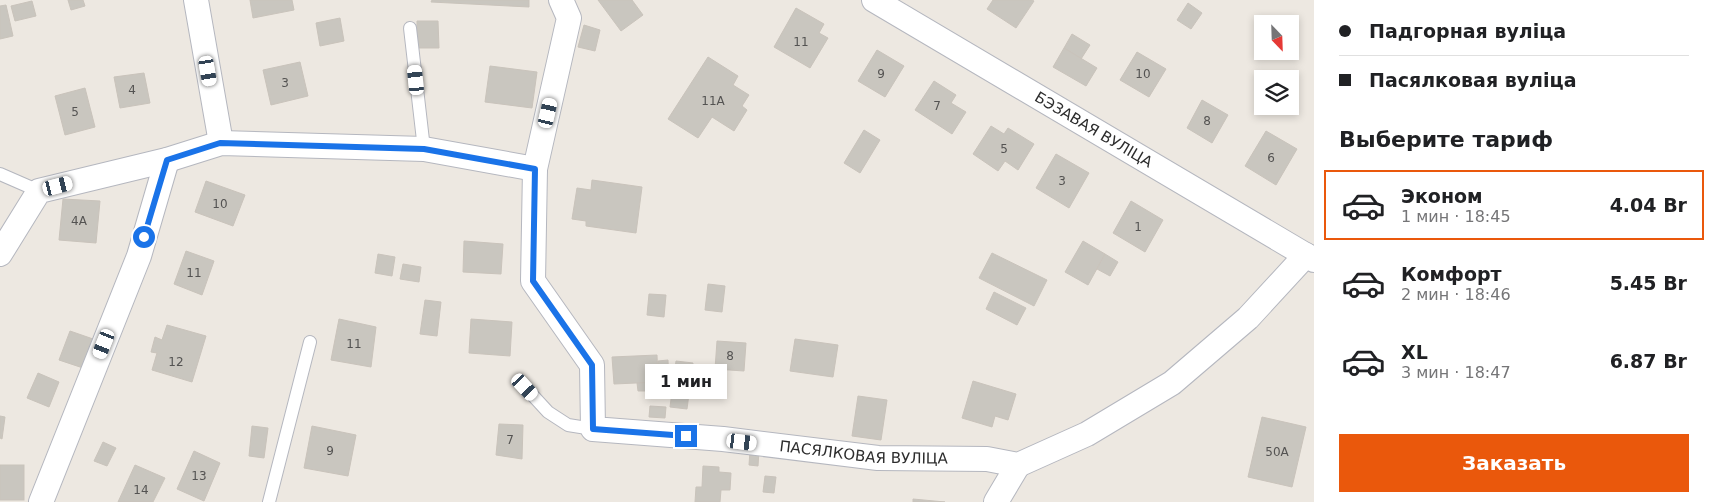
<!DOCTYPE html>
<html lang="ru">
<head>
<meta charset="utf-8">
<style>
	body { margin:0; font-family:"DejaVu Sans",sans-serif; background:#f6f6f6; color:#202124; height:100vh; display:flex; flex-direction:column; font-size:19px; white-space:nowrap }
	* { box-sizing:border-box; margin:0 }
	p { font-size:16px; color:#757577 }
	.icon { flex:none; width:28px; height:28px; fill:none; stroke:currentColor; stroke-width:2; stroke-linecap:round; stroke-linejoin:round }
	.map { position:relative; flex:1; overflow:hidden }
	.details { display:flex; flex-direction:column; background:#fff; width:400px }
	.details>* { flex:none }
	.guide { display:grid; align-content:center; height:110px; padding:0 25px; background:#fff }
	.needle { width:32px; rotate:157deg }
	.tools { position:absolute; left:1254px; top:15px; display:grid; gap:10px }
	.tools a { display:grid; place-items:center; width:45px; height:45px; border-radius:0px; background:#fff; box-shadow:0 2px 8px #0003; font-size:25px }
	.end { position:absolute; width:22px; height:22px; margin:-11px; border:6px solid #1a73e8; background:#fff; box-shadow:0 0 0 2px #fff }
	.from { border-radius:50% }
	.bubble { position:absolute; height:35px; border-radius:0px; background:#fff; box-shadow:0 2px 8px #0003; font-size:16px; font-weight:600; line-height:35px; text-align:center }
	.car { position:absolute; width:15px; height:30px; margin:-15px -8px; border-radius:6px; box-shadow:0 0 4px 1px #0007; background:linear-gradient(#fff 24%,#345 0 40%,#fff 0 76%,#345 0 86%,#fff 0) }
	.guide b { display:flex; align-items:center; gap:18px; height:48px; font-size:19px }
	.guide b+b { border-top:1px solid #e0e0e0 }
	.guide i { width:12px; height:12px; background:#202124 }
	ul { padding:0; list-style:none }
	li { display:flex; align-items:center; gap:15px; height:70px; margin:0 10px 8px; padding:0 15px; border:2px solid transparent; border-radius:0px }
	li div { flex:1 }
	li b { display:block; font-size:19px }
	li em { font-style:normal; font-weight:600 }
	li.active { border-color:#ea580c }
	li>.icon { width:45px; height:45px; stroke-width:1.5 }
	h2 { padding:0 25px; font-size:22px; line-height:60px }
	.action { display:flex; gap:10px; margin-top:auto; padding:10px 25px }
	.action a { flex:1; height:58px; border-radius:0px; background:#ea580c; color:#fff; font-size:20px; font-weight:600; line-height:58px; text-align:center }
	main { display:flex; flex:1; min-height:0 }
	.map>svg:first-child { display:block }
	.building { fill:#c9c6bf; stroke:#c9c3bb }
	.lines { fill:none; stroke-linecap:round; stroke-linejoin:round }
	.lane-casing { stroke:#b5b7bf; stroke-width:14 }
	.street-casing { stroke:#b5b7bf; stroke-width:26 }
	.lane { stroke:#fff; stroke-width:12 }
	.street { stroke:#fff; stroke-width:24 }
	.route { stroke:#1a73e8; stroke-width:6 }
	.labels { text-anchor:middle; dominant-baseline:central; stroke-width:4; stroke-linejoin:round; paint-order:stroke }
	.number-label { font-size:12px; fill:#545352 }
	.street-label { font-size:15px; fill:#2d2d2d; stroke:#fff }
</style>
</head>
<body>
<main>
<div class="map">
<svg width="1314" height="502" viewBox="0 0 1314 502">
	<rect width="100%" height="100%" fill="#ede8e1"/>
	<g class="building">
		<path d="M68 0H83L85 6 71 10Z"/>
		<path d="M250 0H292L294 10 253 18Z"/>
		<path d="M432 0H529V7L431 2Z"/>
		<path d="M598 0H632L643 15 621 31Z"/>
		<path d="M993 0H1032L1034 1 1016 28 987 9Z"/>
		<path d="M32 1 36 16 15 21 11 6Z"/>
		<path d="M1188 3 1202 13 1191 29 1177 20Z"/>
		<path d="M6 5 13 36 0 39V6Z"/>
		<path d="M796 8 824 24 819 33 828 38 810 68 774 47Z"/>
		<path d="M340 18 344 41 320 46 316 23Z"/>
		<path d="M417 21H438L439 48H417Z"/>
		<path d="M584 25 600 30 595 51 578 47Z"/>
		<path d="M1072 34 1090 45 1081 59 1064 48Z"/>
		<path d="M1064 48 1097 68 1086 86 1053 67Z"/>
		<path d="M877 50 904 66 885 97 858 81Z"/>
		<path d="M1137 52 1166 69 1149 97 1120 80Z"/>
		<path d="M708 57 738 76 733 85 749 95 742 106 747 110 734 131 712 117 698 138 668 119Z"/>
		<path d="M300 62 308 96 271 105 263 70Z"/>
		<path d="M490 66 537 72 532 108 485 102Z"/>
		<path d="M144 73 150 103 120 108 114 77Z"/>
		<path d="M934 81 956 95 951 103 966 112 952 134 915 110Z"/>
		<path d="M85 88 95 127 65 135 55 96Z"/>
		<path d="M1202 100 1228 115 1212 143 1187 128Z"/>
		<path d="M991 126 1004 134 1008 128 1034 144 1018 170 1005 161 998 171 973 154Z"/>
		<path d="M864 130 880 140 860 173 844 163Z"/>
		<path d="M1266 131 1297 149 1276 185 1245 166Z"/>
		<path d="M1056 154 1089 173 1069 208 1036 188Z"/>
		<path d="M592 180 642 187 636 233 586 226V221L572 219 577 188 591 190Z"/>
		<path d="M206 181 245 195 233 226 195 212Z"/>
		<path d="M63 199 100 201 96 243 59 240Z"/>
		<path d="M1131 201 1163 220 1145 252 1113 233Z"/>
		<path d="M464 241 503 244 501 274 463 272Z"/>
		<path d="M1083 241 1105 254 1088 285 1065 272Z"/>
		<path d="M186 251 214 261 202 295 174 284Z"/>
		<path d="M992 253 1047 280 1034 306 979 278Z"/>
		<path d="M378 254 395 257 392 276 375 273Z"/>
		<path d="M1105 254 1118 262 1110 276 1097 269Z"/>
		<path d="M403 264 421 267 419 282 400 279Z"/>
		<path d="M708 284 725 286 722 312 705 310Z"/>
		<path d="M994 292 1026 308 1017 325 986 309Z"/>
		<path d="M649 294 666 295 664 317 647 315Z"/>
		<path d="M425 300 441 302 437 336 420 334Z"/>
		<path d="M339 319 376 327 371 367 331 360Z"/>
		<path d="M471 319 512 322 510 356 469 353Z"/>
		<path d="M167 325 206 336 192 382 152 370 157 353 151 352 155 337 162 340Z"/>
		<path d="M70 331 96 340 86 369 59 360Z"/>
		<path d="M795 339 838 345 833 377 790 371Z"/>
		<path d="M717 341 746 343 744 371 715 369Z"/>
		<path d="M657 355 658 382 614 384 612 357Z"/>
		<path d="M668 360 669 390 659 391 658 361Z"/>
		<path d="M676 361 693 363 687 409 670 407Z"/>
		<path d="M38 373 59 382 49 407 27 398Z"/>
		<path d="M973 381 1016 394 1008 420 995 416 992 427 962 418Z"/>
		<path d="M658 382 659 391H638L637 383Z"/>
		<path d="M858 396 887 400 881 440 852 436Z"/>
		<path d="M650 406 666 407 665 418 649 417Z"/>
		<path d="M0 416 5 417 2 439 0 438Z"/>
		<path d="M1262 417 1306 427 1292 487 1248 477Z"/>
		<path d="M499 424 523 425 522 459 496 455Z"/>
		<path d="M252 426 268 428 264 458 249 456Z"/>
		<path d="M312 426 356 435 348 476 304 468Z"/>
		<path d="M103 442 116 448 107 466 94 461Z"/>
		<path d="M194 451 220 463 204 501 177 489Z"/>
		<path d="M750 451H759L758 466 749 465Z"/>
		<rect x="0" y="465" width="24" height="35"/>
		<path d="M135 465 165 478 153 502H118Z"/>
		<path d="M703 466 719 467V472L731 473 730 490H721L720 502H695L696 487H702Z"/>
		<path d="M765 476 776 477 774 493 763 492Z"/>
		<path d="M913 499 945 502H913Z"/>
	</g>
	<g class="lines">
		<defs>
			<g id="lane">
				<path d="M410 28 424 149"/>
				<path d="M0 174 39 191"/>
				<path d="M525 387 548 412 568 425 593 429"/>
				<path d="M269 502 310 342"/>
			</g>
			<g id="street">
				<path d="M196 0 221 143"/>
				<path id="s1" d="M561 0 569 18 535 169 533 281 592 365 593 429 723 439 878 458 987 459 1018 465 1087 434 1172 383 1248 318 1306 255"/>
				<path id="s2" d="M874 0 1314 260"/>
				<path d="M0 254 39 191 167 160 221 143 424 149 535 169"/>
				<path d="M41 502 139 256 167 160"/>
				<path d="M996 502 1018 465"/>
			</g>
		</defs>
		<use href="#lane" class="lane-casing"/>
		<use href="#street" class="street-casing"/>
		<use href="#lane" class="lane"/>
		<use href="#street" class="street"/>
	</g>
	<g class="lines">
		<path class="route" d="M144 237 167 160 220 143 424 149 535 169 533 281 592 365 593 429 686 436"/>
	</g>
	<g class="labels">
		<g class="number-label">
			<text x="801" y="42">11</text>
			<text x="881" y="74">9</text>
			<text x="1143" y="74">10</text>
			<text x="285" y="83">3</text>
			<text x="132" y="90">4</text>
			<text x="713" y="101">11А</text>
			<text x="937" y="106">7</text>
			<text x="75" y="112">5</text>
			<text x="1207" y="121">8</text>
			<text x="1004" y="149">5</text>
			<text x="1271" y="158">6</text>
			<text x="1062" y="181">3</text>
			<text x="220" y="204">10</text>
			<text x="79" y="221">4А</text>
			<text x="1138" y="227">1</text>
			<text x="194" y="273">11</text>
			<text x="354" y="344">11</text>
			<text x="730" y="356">8</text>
			<text x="176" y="362">12</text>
			<text x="510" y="440">7</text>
			<text x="330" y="451">9</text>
			<text x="1277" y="452">50А</text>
			<text x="199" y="476">13</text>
			<text x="141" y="490">14</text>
		</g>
		<g class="street-label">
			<text stroke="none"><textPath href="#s2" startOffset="255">БЭЗАВАЯ ВУЛІЦА</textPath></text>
			<text stroke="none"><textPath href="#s1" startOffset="725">ПАСЯЛКОВАЯ ВУЛІЦА</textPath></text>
		</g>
	</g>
</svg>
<div class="tools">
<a><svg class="needle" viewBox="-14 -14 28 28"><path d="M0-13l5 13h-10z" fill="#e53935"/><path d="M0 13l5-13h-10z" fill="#757577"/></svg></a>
<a><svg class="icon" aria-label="layers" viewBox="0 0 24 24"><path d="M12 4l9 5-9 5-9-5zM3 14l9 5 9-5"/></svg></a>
</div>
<i class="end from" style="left:144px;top:237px"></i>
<i class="end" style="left:686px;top:436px"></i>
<div class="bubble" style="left:645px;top:364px;width:82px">1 мин</div>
<i class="car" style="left:208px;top:71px;rotate:170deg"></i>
<i class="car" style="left:416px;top:80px;rotate:354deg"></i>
<i class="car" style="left:548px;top:113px;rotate:13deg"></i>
<i class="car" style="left:58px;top:186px;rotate:76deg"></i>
<i class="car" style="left:104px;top:344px;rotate:202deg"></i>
<i class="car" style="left:525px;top:387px;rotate:137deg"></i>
<i class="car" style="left:742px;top:442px;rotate:97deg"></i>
</div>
<section class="details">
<div class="guide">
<b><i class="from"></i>Падгорная вуліца</b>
<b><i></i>Пасялковая вуліца</b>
</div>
<h2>Выберите тариф</h2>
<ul>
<li class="active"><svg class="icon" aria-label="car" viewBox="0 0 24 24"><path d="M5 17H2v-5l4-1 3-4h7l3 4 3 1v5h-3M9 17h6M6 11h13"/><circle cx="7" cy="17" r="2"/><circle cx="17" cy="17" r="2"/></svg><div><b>Эконом</b><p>1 мин · 18:45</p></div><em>4.04 Br</em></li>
<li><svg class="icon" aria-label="car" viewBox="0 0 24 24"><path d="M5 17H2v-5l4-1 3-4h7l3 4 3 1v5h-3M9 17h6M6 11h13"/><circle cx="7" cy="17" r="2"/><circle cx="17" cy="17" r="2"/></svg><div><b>Комфорт</b><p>2 мин · 18:46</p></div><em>5.45 Br</em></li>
<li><svg class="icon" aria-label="car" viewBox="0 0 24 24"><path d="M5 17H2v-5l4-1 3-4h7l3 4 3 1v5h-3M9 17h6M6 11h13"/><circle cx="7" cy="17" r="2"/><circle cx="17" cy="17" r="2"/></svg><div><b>XL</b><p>3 мин · 18:47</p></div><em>6.87 Br</em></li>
</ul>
<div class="action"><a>Заказать</a></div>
</section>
</main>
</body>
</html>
